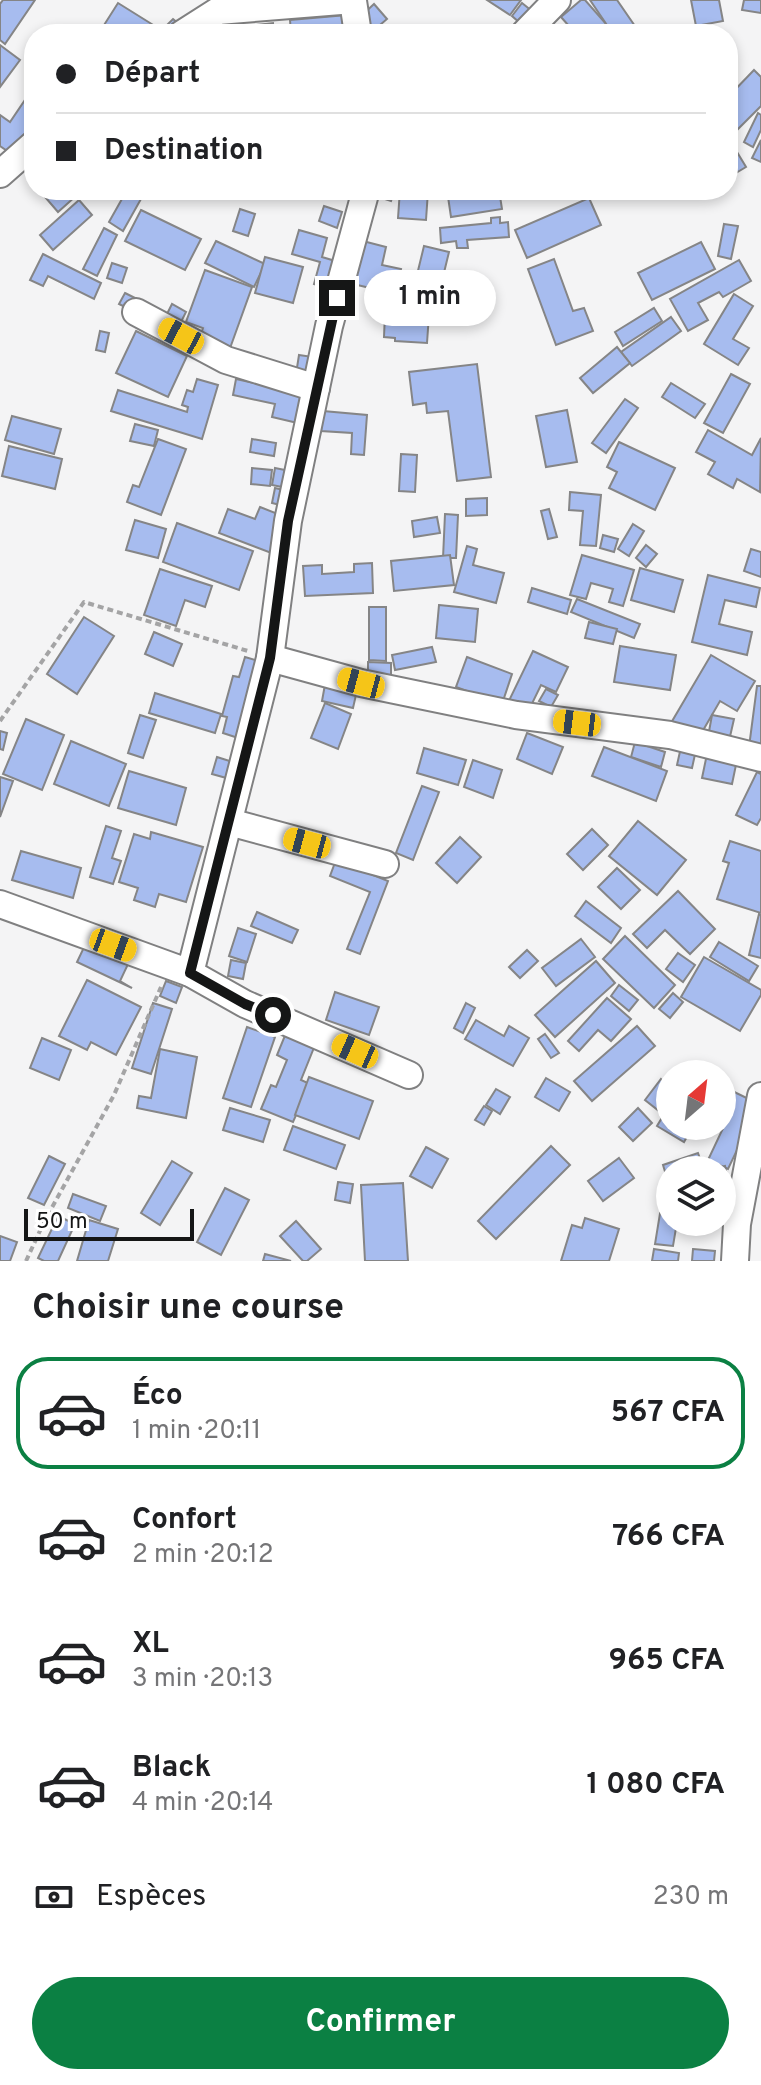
<!DOCTYPE html>
<html lang="fr">
<head>
<meta charset="utf-8">
<style>
	body { margin:0; font-family:Overpass,sans-serif; background:#f2f2f2; color:#202124; height:100vh; display:flex; flex-direction:column; font-size:30px; white-space:nowrap }
	* { box-sizing:border-box; margin:0 }
	p { font-size:26px; color:#757577 }
	.icon { flex:none; width:44px; height:44px; fill:none; stroke:currentColor; stroke-width:2; stroke-linecap:round; stroke-linejoin:round }
	.map { position:relative; height:1261px; overflow:hidden }
	.side { display:flex; flex-direction:column; background:#fff; flex:1 }
	.side>* { flex:none }
	.banner { position:absolute; left:24px; top:24px; width:714px; height:176px; border-radius:32px; box-shadow:0 4px 12px #0003; display:grid; align-content:center; height:176px; padding:0 32px; background:#fff }
	.needle { width:52px; rotate:28deg }
	.fabs { position:absolute; left:656px; top:1060px; display:grid; gap:16px }
	.fabs a { display:grid; place-items:center; width:80px; height:80px; border-radius:50%; background:#fff; box-shadow:0 4px 12px #0003; font-size:40px }
	.scale { position:absolute; left:24px; bottom:20px; width:170px; box-sizing:border-box; padding-left:8px; border:4px solid #151616; border-top:0; font-size:22px; line-height:28px; white-space:nowrap; color:#151616; -webkit-text-stroke:6px #fff; paint-order:stroke }
	.end { position:absolute; width:36px; height:36px; margin:-18px; border:10px solid #151616; background:#fff; box-shadow:0 0 0 4px #fff }
	.from { border-radius:50% }
	.bubble { position:absolute; height:56px; border-radius:28px; background:#fff; box-shadow:0 4px 12px #0003; font-size:26px; font-weight:700; line-height:56px; text-align:center }
	.car { position:absolute; width:24px; height:48px; margin:-24px -12px; border-radius:10px; box-shadow:0 0 6px 2px #0007; background:linear-gradient(#f5c518 24%,#345 0 40%,#f5c518 0 76%,#345 0 86%,#f5c518 0) }
	.banner b { display:flex; align-items:center; gap:28px; height:76px; font-size:30px }
	.banner b+b { border-top:2px solid #e0e0e0 }
	.banner i { width:20px; height:20px; background:#202124 }
	ul { padding:0; list-style:none }
	li { display:flex; align-items:center; gap:24px; height:112px; margin:0 16px 12px; padding:0 16px; border:4px solid transparent; border-radius:32px }
	li div { flex:1 }
	li b { display:block; font-size:30px }
	li em { font-style:normal; font-weight:700 }
	li.on { border-color:#0b8043 }
	li>.icon { width:72px; height:72px; stroke-width:1.5 }
	h2 { padding:0 32px; font-size:36px; line-height:96px }
	.pay { display:flex; align-items:center; gap:20px; height:88px; padding:0 32px; font-size:30px }
	.pay p { margin-inline-start:auto }
	.cta { display:flex; gap:16px; margin-top:auto; padding:16px 32px }
	.cta a { flex:1; height:92px; border-radius:48px; background:#0b8043; color:#fff; font-size:32px; font-weight:700; line-height:92px; text-align:center }
	.map>svg:first-child { display:block }
	.building { fill:#a7bcef; stroke:#858586; stroke-width:2 }
	.lines { fill:none; stroke-linecap:round; stroke-linejoin:round }
	.minor-casing { stroke:#808081; stroke-width:30 }
	.path { stroke:#a4a4a5; stroke-width:4; stroke-dasharray:6 4; stroke-linecap:butt }
	.minor { stroke:#fff; stroke-width:26 }
	.route { stroke:#151616; stroke-width:10 }
</style>
</head>
<body>
<div class="map">
<svg width="761" height="1261" viewBox="0 0 761 1261">
	<rect width="100%" height="100%" fill="#f4f4f5"/>
	<g class="building">
		<path d="M3 0H35L5 44 0 40V4Z"/>
		<path d="M487 0H521L510 15Z"/>
		<path d="M581 0H585L615 34H576L561 17Z"/>
		<path d="M590 0H617L637 29 630 34H613Z"/>
		<path d="M691 0H719L723 21 696 26Z"/>
		<path d="M744 0H761V13L742 10Z"/>
		<path d="M118 3 158 28 154 34 99 33Z"/>
		<path d="M522 3 538 16 527 29 512 16Z"/>
		<path d="M374 4 387 19 373 31 360 17Z"/>
		<path d="M347 15 349 34H291L290 20Z"/>
		<path d="M173 19 185 29 170 34 164 28Z"/>
		<path d="M273 23 274 34H223V29Z"/>
		<path d="M0 45 20 60 0 87Z"/>
		<path d="M754 70 761 77V106L737 130 728 121V97Z"/>
		<path d="M27 97 34 102V135L19 159 0 146V115L10 122Z"/>
		<path d="M758 113 761 115V130L753 147 744 142Z"/>
		<path d="M761 140V162L752 158Z"/>
		<path d="M737 152 746 167 729 177 728 157Z"/>
		<path d="M39 190H71L76 196 58 212Z"/>
		<path d="M127 190H146L123 231 109 222Z"/>
		<path d="M378 190H395L391 201 376 196Z"/>
		<path d="M400 190 428 191 426 220 398 218Z"/>
		<path d="M447 190H499L502 209 451 217Z"/>
		<path d="M589 198 601 225 527 258 515 230Z"/>
		<path d="M79 200 92 215 53 250 40 235Z"/>
		<path d="M324 206 342 212 337 228 319 221Z"/>
		<path d="M240 209 255 214 248 236 233 231Z"/>
		<path d="M141 210 201 239 185 270 125 241Z"/>
		<path d="M500 217V223L508 222 509 237 467 240 468 248H457L456 241 441 243 440 228 491 223V218Z"/>
		<path d="M724 224 738 226 731 259 718 256Z"/>
		<path d="M104 228 117 235 97 276 83 269Z"/>
		<path d="M299 230 327 238 322 257 342 263 334 290 314 284 320 262 292 254Z"/>
		<path d="M359 240 386 247 382 265 401 269 395 294 349 283Z"/>
		<path d="M216 241 265 264 254 287 205 263Z"/>
		<path d="M701 242 715 269 652 300 638 273Z"/>
		<path d="M424 246 449 252 440 289 415 283Z"/>
		<path d="M43 254 101 283 94 299 48 276 43 286 30 280Z"/>
		<path d="M265 257 303 267 293 303 255 293Z"/>
		<path d="M554 259 573 311 584 308 593 331 556 345 528 269Z"/>
		<path d="M739 260 751 281 723 297 719 292 698 303 708 320 688 331 670 299Z"/>
		<path d="M112 263 127 268 122 283 107 278Z"/>
		<path d="M205 270 252 287 229 351 199 340 203 328 186 322Z"/>
		<path d="M125 293 167 314 172 304 186 312 176 332 119 304Z"/>
		<path d="M734 294 753 306 733 339 749 348 738 365 704 344Z"/>
		<path d="M400 298 430 300 427 343 395 341V338L384 337 385 313 399 314Z"/>
		<path d="M654 308 662 321 623 346 615 332Z"/>
		<path d="M671 317 681 331 632 366 621 352Z"/>
		<path d="M100 331 109 333 105 352 96 350Z"/>
		<path d="M136 331 187 356 168 397 116 373Z"/>
		<path d="M617 347 630 363 593 393 580 378Z"/>
		<path d="M299 355 313 357 310 376 296 374Z"/>
		<path d="M477 364 491 477 457 481 448 411 427 413 426 403 413 405 409 372Z"/>
		<path d="M731 374 750 384 723 433 704 423Z"/>
		<path d="M197 379 218 385 202 439 111 411 118 390 187 412 188 407 182 405 187 390 193 392Z"/>
		<path d="M236 379 312 396 306 425 272 417 275 404 233 395Z"/>
		<path d="M671 383 705 404 695 418 662 397Z"/>
		<path d="M625 399 638 408 606 453 592 443Z"/>
		<path d="M567 410 577 462 546 467 536 416Z"/>
		<path d="M323 411 367 415 364 455 351 454 352 433 321 431Z"/>
		<path d="M12 416 61 429 54 454 5 440Z"/>
		<path d="M135 424 158 430 154 446 130 441Z"/>
		<path d="M708 430 752 455 761 438 760 492 737 479 733 488 708 474 715 462 696 452Z"/>
		<path d="M158 439 186 449 161 515 127 502 133 485 139 487Z"/>
		<path d="M252 439 276 443 274 456 250 452Z"/>
		<path d="M619 442 675 468 655 510 609 488 617 472 607 467Z"/>
		<path d="M9 446 62 459 55 489 2 476Z"/>
		<path d="M401 454 417 455 415 492 399 491Z"/>
		<path d="M252 468 272 470 270 486 251 484Z"/>
		<path d="M275 468 295 472 292 489 272 485Z"/>
		<path d="M275 488 292 492 288 507 272 503Z"/>
		<path d="M570 492 601 495 596 546 580 545 583 511 569 510Z"/>
		<path d="M487 498V515L466 516V499Z"/>
		<path d="M260 507 288 518 274 554 219 533 228 509 255 519Z"/>
		<path d="M549 509 557 537 548 539 541 511Z"/>
		<path d="M445 514 458 515 456 558H443Z"/>
		<path d="M437 517 440 533 414 537 412 521Z"/>
		<path d="M135 520 166 529 158 558 126 550Z"/>
		<path d="M177 523 253 551 239 590 163 562Z"/>
		<path d="M633 524 644 531 629 556 618 549Z"/>
		<path d="M603 535 618 539 614 552 600 548Z"/>
		<path d="M646 545 657 554 646 567 636 558Z"/>
		<path d="M467 546 477 549 473 565 504 573 496 603 454 592Z"/>
		<path d="M751 549 761 552V577L744 571Z"/>
		<path d="M450 555 454 585 394 591 391 561Z"/>
		<path d="M582 555 634 570 623 606 609 602 613 589 591 583 586 599 570 595Z"/>
		<path d="M372 563 373 593 305 596 303 566 322 565V574L354 572V564Z"/>
		<path d="M640 568 683 580 674 612 631 600Z"/>
		<path d="M160 569 212 586 205 607 185 600 176 626 144 615Z"/>
		<path d="M708 575 760 588 756 607 725 600 719 624 752 632 747 655 692 642Z"/>
		<path d="M532 588 571 600 567 614 528 602Z"/>
		<path d="M577 599 640 624 634 638 571 612Z"/>
		<path d="M439 605 478 609 475 642 436 638Z"/>
		<path d="M369 607H386V661L369 660Z"/>
		<path d="M84 617 114 636 77 694 47 674Z"/>
		<path d="M589 622 617 629 613 644 585 638Z"/>
		<path d="M154 632 182 644 173 666 145 654Z"/>
		<path d="M620 646 676 655 670 690 614 682Z"/>
		<path d="M432 647 436 662 395 670 392 655Z"/>
		<path d="M533 651 568 667 556 692 541 685 525 718 505 709Z"/>
		<path d="M711 655 755 681 737 711 720 701 698 739 671 723Z"/>
		<path d="M245 657 262 662 241 739 223 733 227 717 222 716 233 676 239 677Z"/>
		<path d="M467 657 512 674 502 704 456 687Z"/>
		<path d="M368 662 391 663V684L368 683Z"/>
		<path d="M326 679 358 686 353 708 322 701Z"/>
		<path d="M757 686H761V749L749 747Z"/>
		<path d="M546 689 558 695 551 707 539 701Z"/>
		<path d="M155 693 221 714 215 733 149 713Z"/>
		<path d="M325 703 351 714 338 749 311 738Z"/>
		<path d="M140 715 156 720 143 758 128 753Z"/>
		<path d="M712 715 734 719 729 741 708 737Z"/>
		<path d="M26 719 64 735 42 790 3 774Z"/>
		<path d="M0 731 7 733 3 750 0 749Z"/>
		<path d="M527 733 563 747 552 774 517 759Z"/>
		<path d="M71 741 126 764 109 806 54 784Z"/>
		<path d="M635 742 665 752 661 767 631 757Z"/>
		<path d="M604 747 667 771 656 801 592 776Z"/>
		<path d="M681 747 696 750 692 768 677 765Z"/>
		<path d="M424 748 466 760 458 785 417 773Z"/>
		<path d="M707 754 737 760 732 784 702 778Z"/>
		<path d="M217 757 242 765 237 781 212 774Z"/>
		<path d="M473 760 502 770 493 798 464 787Z"/>
		<path d="M129 771 186 788 176 825 118 808Z"/>
		<path d="M757 772 761 774V818L757 825 736 815Z"/>
		<path d="M0 777 13 781 0 817Z"/>
		<path d="M422 786 439 792 413 860 396 853Z"/>
		<path d="M638 821 686 860 657 895 609 856Z"/>
		<path d="M106 826 121 831 112 858 121 861 113 884 90 877Z"/>
		<path d="M592 829 608 845 583 870 567 854Z"/>
		<path d="M151 832 203 847 186 902 159 894 155 907 134 900 138 888 119 882 134 834 150 839Z"/>
		<path d="M460 837 481 857 457 883 436 863Z"/>
		<path d="M730 841 761 851V913L717 899 729 863 723 861Z"/>
		<path d="M21 851 81 868 73 898 12 880Z"/>
		<path d="M336 860 388 881 360 954 347 949 370 892 330 876Z"/>
		<path d="M617 868 640 890 621 909 598 887Z"/>
		<path d="M678 891 715 929 690 954 665 930 647 948 633 934Z"/>
		<path d="M586 901 621 928 611 943 575 916Z"/>
		<path d="M257 912 298 930 292 943 251 926Z"/>
		<path d="M759 914 761 915V958L749 955Z"/>
		<path d="M238 928 256 934 247 962 229 956Z"/>
		<path d="M625 936 675 985 654 1008 603 959Z"/>
		<path d="M581 939 595 957 556 986 542 968Z"/>
		<path d="M87 941 129 962 120 981 132 988 77 962Z"/>
		<path d="M719 942 758 966 749 981 710 957Z"/>
		<path d="M527 950 538 961 520 978 509 967Z"/>
		<path d="M678 953 695 965 683 982 666 969Z"/>
		<path d="M704 957 761 990V995L740 1031 681 997Z"/>
		<path d="M231 960 246 963 243 979 228 976Z"/>
		<path d="M596 961 615 983 555 1037 535 1015Z"/>
		<path d="M87 980 141 1007 116 1055 91 1042 87 1050 59 1036Z"/>
		<path d="M166 981 182 987 176 1003 160 996Z"/>
		<path d="M619 985 638 1000 629 1011 611 996Z"/>
		<path d="M335 992 379 1007 369 1035 326 1020Z"/>
		<path d="M673 993 683 1002 670 1018 659 1009Z"/>
		<path d="M607 998 631 1019 611 1041 598 1030 579 1051 568 1041Z"/>
		<path d="M153 1003 172 1009 151 1074 132 1068Z"/>
		<path d="M466 1003 475 1008 463 1033 454 1028Z"/>
		<path d="M476 1020 504 1036 509 1026 529 1038 513 1066 465 1039Z"/>
		<path d="M637 1026 655 1046 592 1101 574 1081Z"/>
		<path d="M247 1027 275 1037 251 1107 223 1098Z"/>
		<path d="M286 1033 315 1045 301 1080 310 1084 293 1122 261 1109 271 1085 276 1087 287 1060 277 1055Z"/>
		<path d="M545 1034 559 1053 551 1058 538 1039Z"/>
		<path d="M42 1038 71 1050 59 1080 30 1068Z"/>
		<path d="M160 1049 197 1057 186 1118 137 1108 139 1096 151 1098Z"/>
		<path d="M309 1077 373 1101 359 1139 295 1115Z"/>
		<path d="M546 1078 570 1092 559 1111 535 1097Z"/>
		<path d="M661 1079 670 1086V1097L659 1111 645 1100Z"/>
		<path d="M722 1086 759 1104 728 1169 708 1160 726 1122 722 1121Z"/>
		<path d="M496 1089 510 1097 500 1114 486 1105Z"/>
		<path d="M484 1106 492 1111 484 1125 475 1120Z"/>
		<path d="M230 1108 270 1120 263 1142 223 1130Z"/>
		<path d="M638 1108 652 1123 633 1141 619 1127Z"/>
		<path d="M666 1111 670 1113V1126H693L684 1142 657 1126Z"/>
		<path d="M293 1126 345 1145 336 1169 284 1150Z"/>
		<path d="M551 1146 570 1165 496 1239 478 1221Z"/>
		<path d="M426 1147 448 1159 432 1188 410 1176Z"/>
		<path d="M698 1153 704 1170H670L669 1185 663 1165Z"/>
		<path d="M49 1156 65 1164 44 1205 28 1198Z"/>
		<path d="M619 1158 634 1178 603 1201 588 1181Z"/>
		<path d="M172 1161 192 1173 160 1225 141 1213Z"/>
		<path d="M725 1166 727 1176 722 1177V1170H709Z"/>
		<path d="M338 1182 353 1184 350 1203 335 1200Z"/>
		<path d="M403 1183 408 1261H365L361 1185Z"/>
		<path d="M225 1188 249 1200 221 1255 197 1242Z"/>
		<path d="M73 1194 106 1206 100 1221 68 1208Z"/>
		<path d="M663 1195 670 1197V1222H677L673 1246 655 1244Z"/>
		<path d="M58 1216 75 1224 58 1261H44L38 1258Z"/>
		<path d="M585 1218 619 1229 609 1261H561L572 1225 582 1228Z"/>
		<path d="M89 1220 118 1229 108 1261H77Z"/>
		<path d="M296 1221 321 1249 307 1261H303L280 1236Z"/>
		<path d="M0 1236 17 1242 10 1261H0Z"/>
		<path d="M654 1249 679 1253 678 1261H652Z"/>
		<path d="M693 1249 715 1251 714 1261H692Z"/>
		<path d="M265 1254 291 1261H263Z"/>
	</g>
	<g class="lines">
		<defs>
			<g id="minor">
				<path d="M353 1 358 34"/>
				<path d="M182 34 218 11 353 0"/>
				<path d="M524 34 557 0"/>
				<path d="M0 174 34 144"/>
				<path d="M136 312 226 360 316 388"/>
				<path d="M270 658 361 683 516 715 670 735 761 758"/>
				<path d="M229 822 385 864"/>
				<path d="M0 904 190 973 245 1004 409 1075"/>
				<path d="M190 973 270 658 288 521 329 326 366 190"/>
				<path d="M735 1261 737 1224 761 1096"/>
			</g>
		</defs>
		<use href="#minor" class="minor-casing"/>
		<g class="path">
			<path d="M0 721 84 602 248 651"/>
			<path d="M26 1261 44 1222 114 1095 161 987"/>
		</g>
		<use href="#minor" class="minor"/>
	</g>
	<g class="lines">
		<path class="route" d="M273 1015 245 1004 190 973 270 658 288 521 337 298"/>
	</g>
</svg>
<div class="fabs">
<a><svg class="needle" viewBox="-14 -14 28 28"><path d="M0-13l5 13h-10z" fill="#e53935"/><path d="M0 13l5-13h-10z" fill="#757577"/></svg></a>
<a><svg class="icon" aria-label="layers" viewBox="0 0 24 24"><path d="M12 4l9 5-9 5-9-5zM3 14l9 5 9-5"/></svg></a>
</div>
<div class="scale">50 m</div>
<i class="end from" style="left:273px;top:1015px"></i>
<i class="end" style="left:337px;top:298px"></i>
<div class="bubble" style="left:364px;top:270px;width:132px">1 min</div>
<i class="car" style="left:181px;top:336px;rotate:298deg"></i>
<i class="car" style="left:361px;top:683px;rotate:285deg"></i>
<i class="car" style="left:577px;top:723px;rotate:277deg"></i>
<i class="car" style="left:307px;top:843px;rotate:285deg"></i>
<i class="car" style="left:113px;top:945px;rotate:110deg"></i>
<i class="car" style="left:355px;top:1051px;rotate:294deg"></i>
<div class="banner">
<b><i class="from"></i>Départ</b>
<b><i></i>Destination</b>
</div>
</div>
<section class="side">
<h2>Choisir une course</h2>
<ul>
<li class="on"><svg class="icon" aria-label="car" viewBox="0 0 24 24"><path d="M5 17H2v-5l4-1 3-4h7l3 4 3 1v5h-3M9 17h6M6 11h13"/><circle cx="7" cy="17" r="2"/><circle cx="17" cy="17" r="2"/></svg><div><b>Éco</b><p>1 min · 20:11</p></div><em>567 CFA</em></li>
<li><svg class="icon" aria-label="car" viewBox="0 0 24 24"><path d="M5 17H2v-5l4-1 3-4h7l3 4 3 1v5h-3M9 17h6M6 11h13"/><circle cx="7" cy="17" r="2"/><circle cx="17" cy="17" r="2"/></svg><div><b>Confort</b><p>2 min · 20:12</p></div><em>766 CFA</em></li>
<li><svg class="icon" aria-label="car" viewBox="0 0 24 24"><path d="M5 17H2v-5l4-1 3-4h7l3 4 3 1v5h-3M9 17h6M6 11h13"/><circle cx="7" cy="17" r="2"/><circle cx="17" cy="17" r="2"/></svg><div><b>XL</b><p>3 min · 20:13</p></div><em>965 CFA</em></li>
<li><svg class="icon" aria-label="car" viewBox="0 0 24 24"><path d="M5 17H2v-5l4-1 3-4h7l3 4 3 1v5h-3M9 17h6M6 11h13"/><circle cx="7" cy="17" r="2"/><circle cx="17" cy="17" r="2"/></svg><div><b>Black</b><p>4 min · 20:14</p></div><em>1 080 CFA</em></li>
</ul>
<div class="pay"><svg class="icon" aria-label="cash" viewBox="0 0 24 24"><path d="M3 7h18v10H3z"/><circle cx="12" cy="12" r="2"/></svg>Espèces<p>230 m</p></div>
<div class="cta"><a>Confirmer</a></div>
</section>
</body>
</html>
